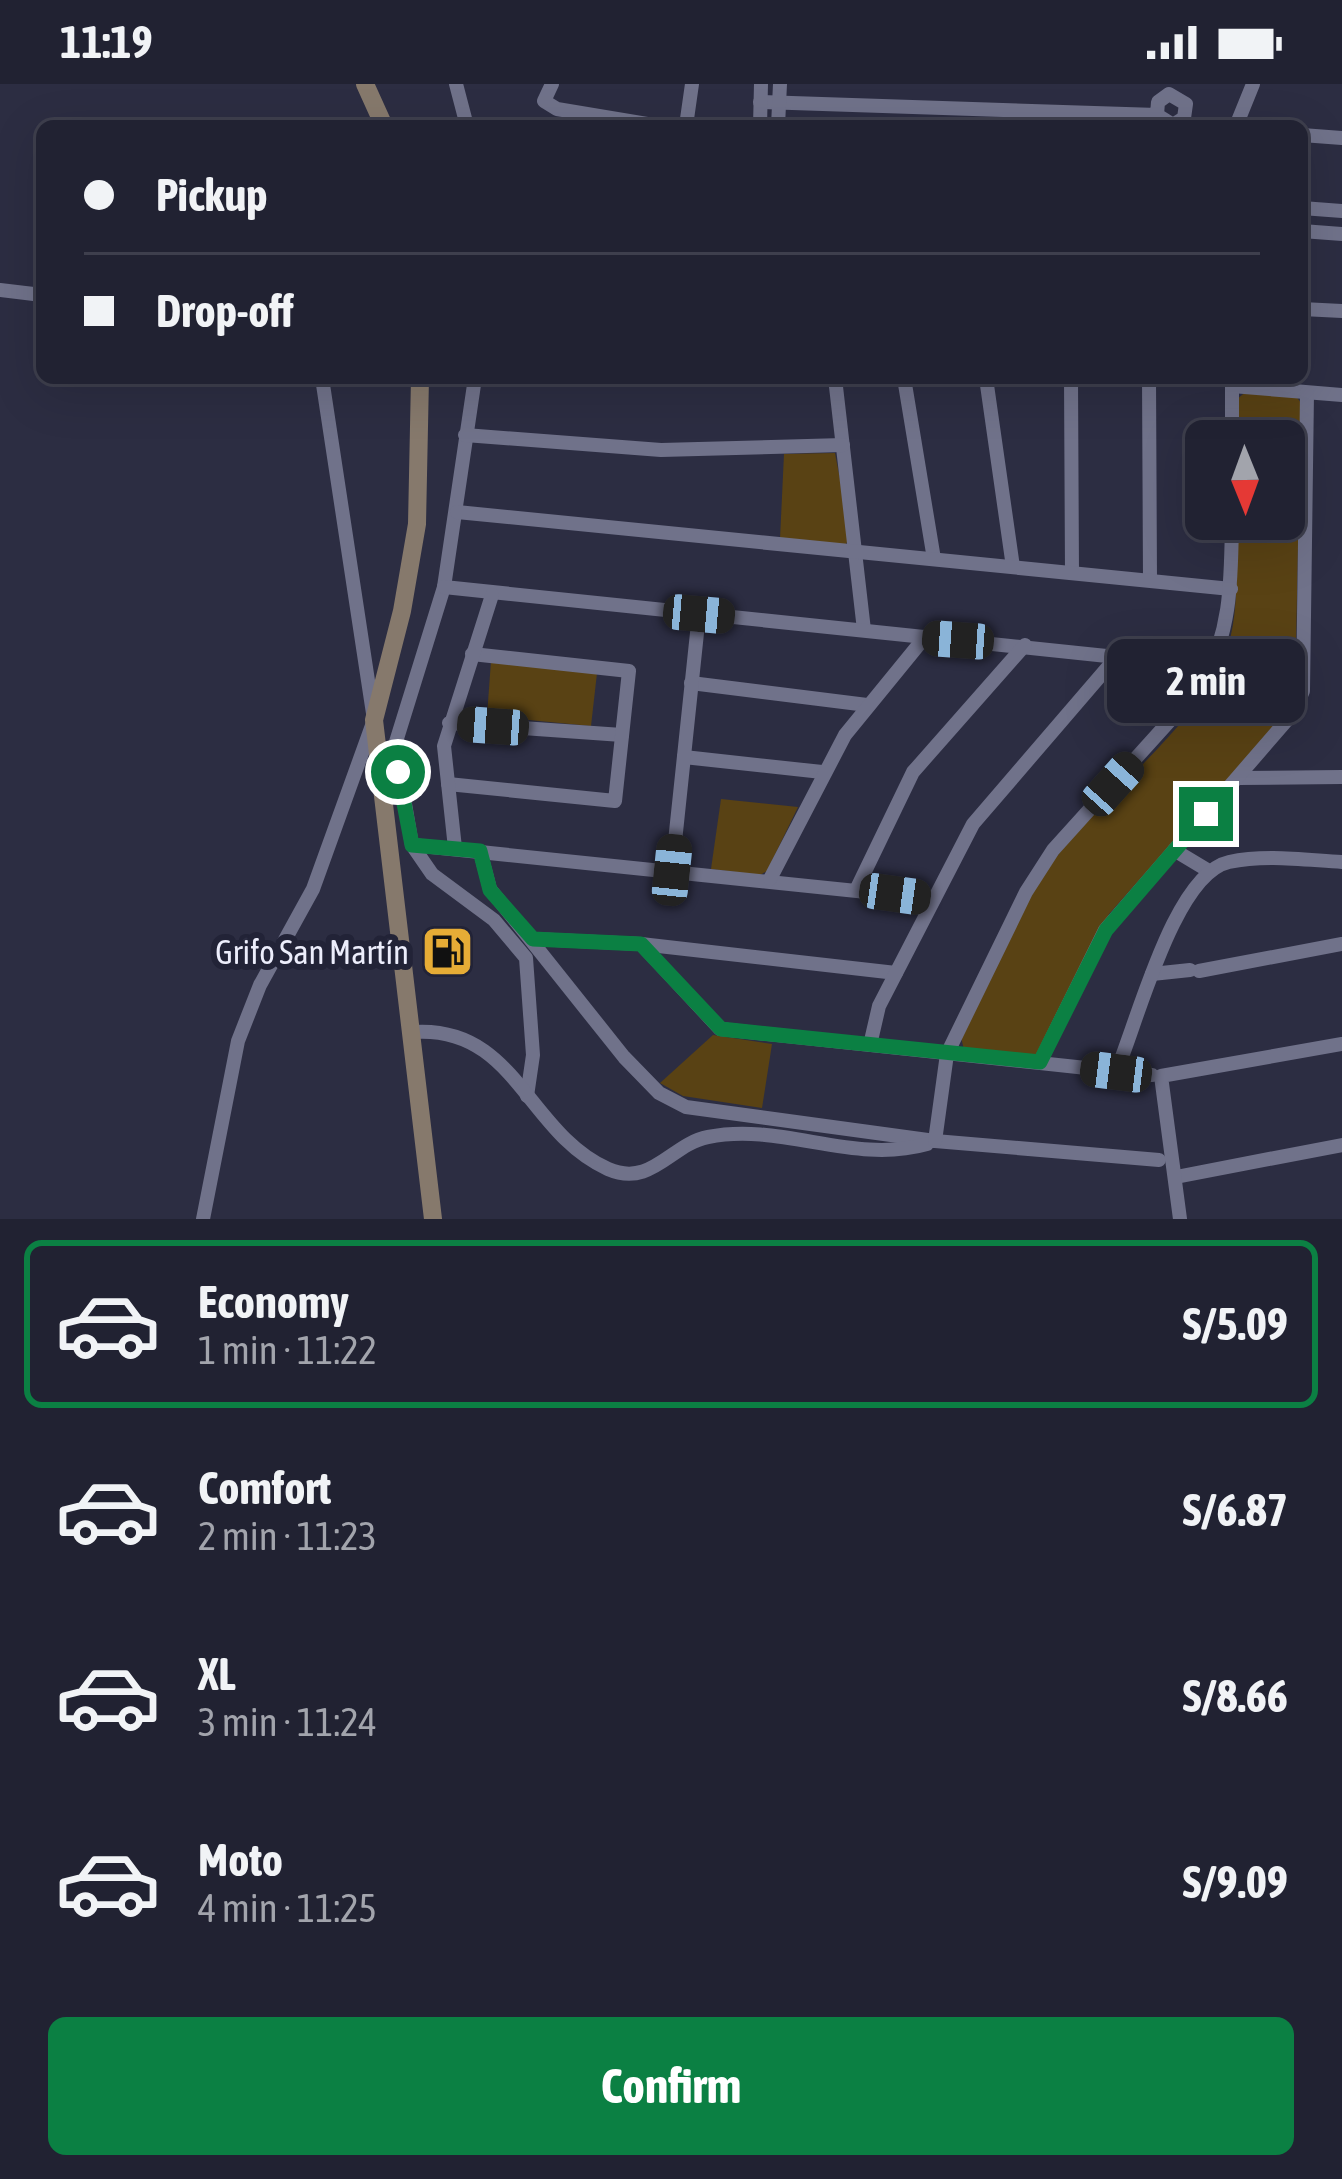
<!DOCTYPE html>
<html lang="en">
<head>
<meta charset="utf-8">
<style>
	body { margin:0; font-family:"Asap Condensed",sans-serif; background:#292a3a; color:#f1f3f6; height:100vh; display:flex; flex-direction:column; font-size:45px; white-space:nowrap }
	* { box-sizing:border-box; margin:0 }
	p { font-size:39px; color:#a2a4ac }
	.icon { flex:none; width:66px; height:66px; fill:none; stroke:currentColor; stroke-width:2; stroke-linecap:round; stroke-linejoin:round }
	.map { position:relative; height:1135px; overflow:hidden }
	.side { display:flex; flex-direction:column; background:#212232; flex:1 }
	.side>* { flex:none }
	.hud { position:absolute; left:36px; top:36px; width:1272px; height:264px; border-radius:18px; box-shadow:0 12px 48px #0002,0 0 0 3px #3e3f4d; display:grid; align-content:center; height:264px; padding:0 48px; background:#212232 }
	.needle { width:78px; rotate:179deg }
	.fabs { position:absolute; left:1185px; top:336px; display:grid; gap:24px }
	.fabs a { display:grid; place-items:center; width:120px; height:120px; border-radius:18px; background:#212232; box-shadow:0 12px 48px #0002,0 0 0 3px #3e3f4d; font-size:60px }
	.end { position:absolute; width:54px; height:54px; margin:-27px; border:15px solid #0b8043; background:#fff; box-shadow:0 0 0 6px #fff }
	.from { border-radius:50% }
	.bubble { position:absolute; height:84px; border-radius:18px; background:#212232; box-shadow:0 12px 48px #0002,0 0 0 3px #3e3f4d; font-size:39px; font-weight:700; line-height:84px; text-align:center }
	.car { position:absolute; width:36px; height:72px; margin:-36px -18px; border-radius:15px; box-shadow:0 0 9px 3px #0007; background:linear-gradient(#222 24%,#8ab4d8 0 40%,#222 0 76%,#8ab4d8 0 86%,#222 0) }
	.hud b { display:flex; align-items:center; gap:42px; height:114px; font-size:45px }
	.hud b+b { border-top:3px solid #3e3f4d }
	.hud i { width:30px; height:30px; background:#f1f3f6 }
	ul { padding:21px 0 0; list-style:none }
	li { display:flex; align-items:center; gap:36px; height:168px; margin:0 24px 18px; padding:0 24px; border:6px solid transparent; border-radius:18px }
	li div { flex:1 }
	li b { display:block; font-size:45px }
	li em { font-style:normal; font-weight:700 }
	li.current { border-color:#0b8043 }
	li>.icon { width:108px; height:108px; stroke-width:1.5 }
	.primary-button { display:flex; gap:24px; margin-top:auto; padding:24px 48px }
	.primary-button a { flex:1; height:138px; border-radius:18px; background:#0b8043; color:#fff; font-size:48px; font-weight:700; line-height:138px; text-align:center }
	.status { display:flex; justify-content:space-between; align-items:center; height:84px; padding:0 60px; background:#212232; direction:ltr }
	.status svg { height:33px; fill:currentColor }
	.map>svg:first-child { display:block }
	.green { fill:#594214 }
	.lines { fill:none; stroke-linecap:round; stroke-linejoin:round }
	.minor { stroke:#70728a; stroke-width:14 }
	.secondary { stroke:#86796c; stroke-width:18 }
	.route { stroke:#0b8043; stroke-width:15 }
	.labels { text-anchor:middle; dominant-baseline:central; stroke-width:12; stroke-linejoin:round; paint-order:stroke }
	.poi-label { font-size:33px; fill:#ecedfb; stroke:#222337; text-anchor:end }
</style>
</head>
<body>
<div class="status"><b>11:19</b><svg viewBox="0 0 49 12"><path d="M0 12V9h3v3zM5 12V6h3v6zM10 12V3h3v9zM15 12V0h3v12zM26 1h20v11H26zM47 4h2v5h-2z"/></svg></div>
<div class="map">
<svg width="1342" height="1135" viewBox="0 0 1342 1135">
	<rect width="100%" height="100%" fill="#2c2d42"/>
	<g class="green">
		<path d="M1247 307 1296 312 1301 319 1295 606 1283 634 1109 830 1037 972 964 966 961 953C987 902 1009 846 1039 797 1084 726 1200 641 1225 571 1241 529 1235 480 1236 435H1284V357H1237V315Z"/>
		<path d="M835 369 851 453 845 461 780 455 784 370Z"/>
		<path d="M491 577 597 589 591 642 487 632Z"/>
		<path d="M721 715 798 723 767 787 760 791 711 785Z"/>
		<path d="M713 951 772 960 762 1024 683 1012 660 999Z"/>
	</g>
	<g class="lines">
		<g class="minor">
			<path d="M456 0 467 42"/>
			<path d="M552 0 544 17 557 25 659 42"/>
			<path d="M760 18 1157 31 1173 41 1184 34 1186 20 1169 10 1158 18 1157 31"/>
			<path d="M686 42 692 0"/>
			<path d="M760 42 761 0"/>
			<path d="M778 42 780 0"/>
			<path d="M1236 42 1253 0"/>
			<path d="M1302 51 1342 54"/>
			<path d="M1302 124 1342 127"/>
			<path d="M1302 147 1342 150"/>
			<path d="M0 206 42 211"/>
			<path d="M1302 225 1342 227"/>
			<path d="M475 294 444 503 395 661 412 761 432 790 494 836 526 874 533 971 527 1012"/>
			<path d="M835 294 864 546"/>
			<path d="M904 294 934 475"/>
			<path d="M986 294 1013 483"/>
			<path d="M1071 294 1072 489"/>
			<path d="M1149 294 1150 495"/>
			<path d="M1232 294V357"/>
			<path d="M1232 302 1342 311"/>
			<path d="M465 351 661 366 843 361"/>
			<path d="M457 428 1231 505"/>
			<path d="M444 503 1212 583"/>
			<path d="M691 599 867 621"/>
			<path d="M449 639 622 651"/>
			<path d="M684 673 822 688"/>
			<path d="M1238 694 1342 693"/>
			<path d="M448 700 615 717 629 587 472 570"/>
			<path d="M412 761 934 815"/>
			<path d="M455 764 444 662 492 511"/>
			<path d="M1174 766 1209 787"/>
			<path d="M480 767 490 805 624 973 659 1009 686 1023 935 1057 1159 1076"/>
			<path d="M672 786 699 530"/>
			<path d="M770 795 845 651 925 553"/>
			<path d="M857 804 913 688 1025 561"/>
			<path d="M533 855 641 860 896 889"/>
			<path d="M641 860 720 945 1152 991"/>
			<path d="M1199 887 1342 860"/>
			<path d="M1152 890 1190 886"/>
			<path d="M413 948C516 941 526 1048 608 1085 652 1104 671 1060 708 1053 782 1038 853 1081 927 1060"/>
			<path d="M870 961 879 922 973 740 1120 569"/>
			<path d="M1040 978 1105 846 1294 628 1303 607 1307 309"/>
			<path d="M1116 988C1137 940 1174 790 1229 778 1265 770 1306 776 1342 778"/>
			<path d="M935 1057 947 970 1026 808 1053 766 1202 601C1232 546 1231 496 1232 435"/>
			<path d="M1176 1093 1342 1061"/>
			<path d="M203 1135 238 957 260 901 313 805 374 636 322 294"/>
			<path d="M1180 1135 1161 992 1342 960"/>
		</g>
		<g class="secondary">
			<path d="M365 0 384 42"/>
			<path d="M420 294 417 440 402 527 374 636 433 1135"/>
		</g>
	</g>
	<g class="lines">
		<path class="route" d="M398 688 412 761 480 767 490 806 533 855 641 860 721 945 1040 978 1106 846 1206 730"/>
	</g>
	<defs>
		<symbol id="fuel-square" viewBox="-11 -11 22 22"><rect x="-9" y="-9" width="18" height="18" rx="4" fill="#e6ac36" stroke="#222337"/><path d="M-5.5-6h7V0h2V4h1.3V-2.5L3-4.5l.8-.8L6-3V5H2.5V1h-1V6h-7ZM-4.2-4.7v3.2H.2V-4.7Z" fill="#111"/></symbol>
	</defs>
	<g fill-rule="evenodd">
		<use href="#fuel-square" x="418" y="838" width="59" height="59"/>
	</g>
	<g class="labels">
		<g class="poi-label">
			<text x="409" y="868">Grifo San Martín</text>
		</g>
	</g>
</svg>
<div class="fabs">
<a><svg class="needle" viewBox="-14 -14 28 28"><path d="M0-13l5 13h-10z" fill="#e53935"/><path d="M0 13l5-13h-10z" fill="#a2a4ac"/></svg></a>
</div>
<i class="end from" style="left:398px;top:688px"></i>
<i class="end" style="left:1206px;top:730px"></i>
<div class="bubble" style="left:1107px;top:555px;width:198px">2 min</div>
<i class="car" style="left:699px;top:530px;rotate:95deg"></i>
<i class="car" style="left:958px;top:556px;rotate:274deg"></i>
<i class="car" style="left:493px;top:642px;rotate:274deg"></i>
<i class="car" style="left:1113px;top:700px;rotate:42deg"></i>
<i class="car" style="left:672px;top:786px;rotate:6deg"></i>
<i class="car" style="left:895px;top:810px;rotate:98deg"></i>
<i class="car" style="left:1116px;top:988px;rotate:277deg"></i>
<div class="hud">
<b><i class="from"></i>Pickup</b>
<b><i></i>Drop-off</b>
</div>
</div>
<section class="side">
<ul>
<li class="current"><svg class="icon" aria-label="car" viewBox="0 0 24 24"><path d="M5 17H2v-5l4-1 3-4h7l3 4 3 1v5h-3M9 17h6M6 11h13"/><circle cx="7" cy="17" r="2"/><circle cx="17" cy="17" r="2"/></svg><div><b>Economy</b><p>1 min · 11:22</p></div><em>S/5.09</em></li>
<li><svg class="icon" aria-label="car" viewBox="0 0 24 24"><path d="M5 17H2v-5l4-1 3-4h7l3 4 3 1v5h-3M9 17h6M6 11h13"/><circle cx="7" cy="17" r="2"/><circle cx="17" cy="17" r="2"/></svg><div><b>Comfort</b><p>2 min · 11:23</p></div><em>S/6.87</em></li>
<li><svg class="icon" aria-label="car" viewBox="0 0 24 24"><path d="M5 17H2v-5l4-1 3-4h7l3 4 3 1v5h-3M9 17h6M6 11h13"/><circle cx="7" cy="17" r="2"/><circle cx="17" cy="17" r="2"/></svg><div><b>XL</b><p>3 min · 11:24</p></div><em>S/8.66</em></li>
<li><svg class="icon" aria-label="car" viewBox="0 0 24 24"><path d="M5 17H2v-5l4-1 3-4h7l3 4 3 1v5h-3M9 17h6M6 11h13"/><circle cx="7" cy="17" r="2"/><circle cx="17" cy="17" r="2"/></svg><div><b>Moto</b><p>4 min · 11:25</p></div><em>S/9.09</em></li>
</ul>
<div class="primary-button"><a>Confirm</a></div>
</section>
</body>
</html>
